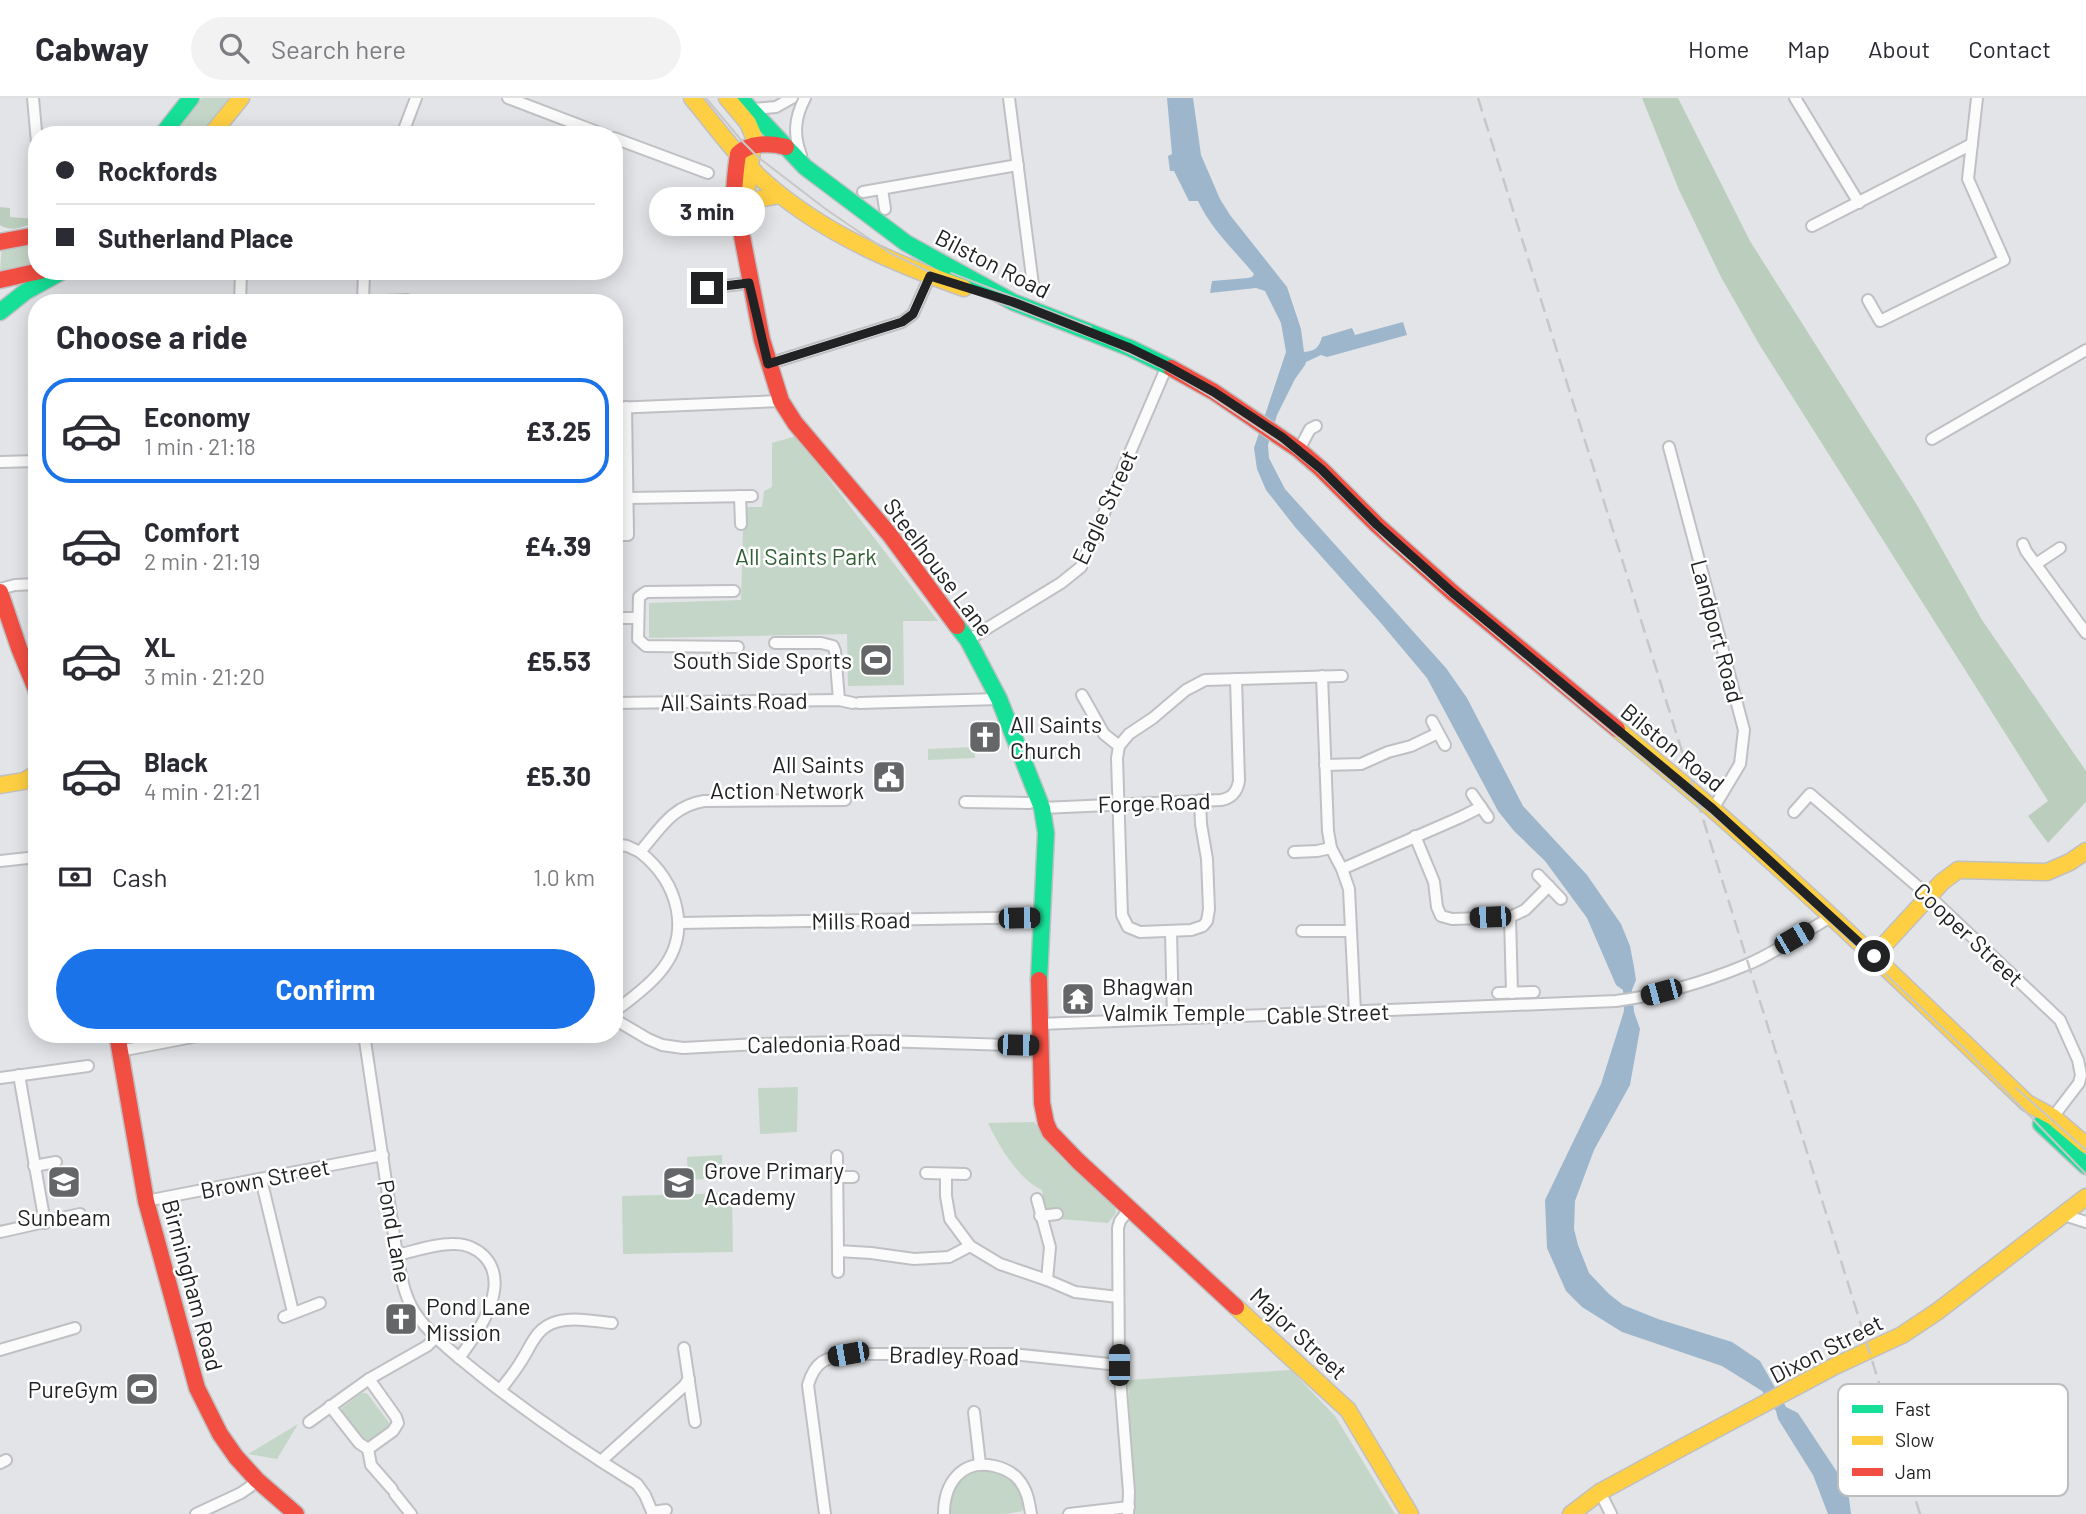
<!DOCTYPE html>
<html lang="en">
<head>
<meta charset="utf-8">
<style>
	body { margin:0; font-family:Barlow,sans-serif; background:#f2f2f3; color:#2b2b33; height:100vh; display:flex; flex-direction:column; font-size:26px; white-space:nowrap }
	* { box-sizing:border-box; margin:0 }
	p { font-size:23px; color:#7c7c81 }
	.icon { flex:none; width:38px; height:38px; fill:none; stroke:currentColor; stroke-width:2; stroke-linecap:round; stroke-linejoin:round }
	.map { position:relative; flex:1; overflow:hidden }
	.sheet { position:absolute; left:28px; top:196px; width:595px; height:749px; display:flex; flex-direction:column; background:#fff; border-radius:28px; box-shadow:0 4px 18px #0003 }
	.sheet>* { flex:none }
	.banner { position:absolute; left:28px; top:28px; width:595px; height:154px; border-radius:28px; box-shadow:0 4px 18px #0003; display:grid; align-content:center; height:154px; padding:0 28px; background:#fff }
	.end { position:absolute; width:32px; height:32px; margin:-16px; border:9px solid #212224; background:#fff; box-shadow:0 0 0 4px #fff }
	.from { border-radius:50% }
	.bubble { position:absolute; height:49px; border-radius:24px; background:#fff; box-shadow:0 4px 18px #0003; font-size:23px; font-weight:700; line-height:49px; text-align:center }
	.car { position:absolute; width:21px; height:42px; margin:-21px -10px; border-radius:9px; box-shadow:0 0 5px 2px #0007; background:linear-gradient(#222 24%,#8ab4d8 0 40%,#222 0 76%,#8ab4d8 0 86%,#222 0) }
	.banner b { display:flex; align-items:center; gap:24px; height:66px; font-size:26px }
	.banner b+b { border-top:2px solid #e1e1e2 }
	.banner i { width:18px; height:18px; background:#2b2b33 }
	ul { padding:0; list-style:none }
	li { display:flex; align-items:center; gap:21px; height:105px; margin:0 14px 10px; padding:0 14px; border:4px solid transparent; border-radius:28px }
	li div { flex:1 }
	li b { display:block; font-size:26px }
	li em { font-style:normal; font-weight:700 }
	li.active { border-color:#1a73e8 }
	li>.icon { width:63px; height:63px; stroke-width:1.5 }
	h2 { padding:0 28px; font-size:32px; line-height:84px }
	.pay { display:flex; align-items:center; gap:18px; height:77px; padding:0 28px; font-size:26px }
	.pay p { margin-inline-start:auto }
	.cta { display:flex; gap:14px; margin-top:auto; padding:14px 28px }
	.cta a { flex:1; height:80px; border-radius:42px; background:#1a73e8; color:#fff; font-size:28px; font-weight:700; line-height:80px; text-align:center }
	header { display:flex; align-items:center; gap:42px; box-sizing:border-box; height:98px; padding:0 35px; background:#fff; border-bottom:2px solid #e1e1e2 }
	header strong { font-size:33px }
	nav { display:flex; gap:38px; margin-inline-start:auto; font-size:24px }
	.search { width:490px; height:63px; background:#f2f2f3; display:flex; align-items:center; gap:18px; box-sizing:border-box; padding:0 24px; border-radius:38px; color:#7c7c81; font-size:26px }
	.map>svg:first-child { display:block }
	.green { fill:#c4d6c7 }
	.forest { fill:#bbcebd }
	.water { fill:#9db6cc }
	.lines { fill:none; stroke-linecap:round; stroke-linejoin:round }
	.street-casing { stroke:#bfc0c3; stroke-width:14 }
	.fast-casing { stroke:#bfc0c3; stroke-width:19 }
	.slow-casing { stroke:#bfc0c3; stroke-width:19 }
	.jam-casing { stroke:#bfc0c3; stroke-width:19 }
	.street { stroke:#fbfbfb; stroke-width:10 }
	.fast { stroke:#16e098; stroke-width:16 }
	.slow { stroke:#ffcf43; stroke-width:16 }
	.jam { stroke:#f24e42; stroke-width:16 }
	.tram { stroke:#c7c7c8; stroke-width:2 }
	.rail { stroke:#c7c7c8; stroke-width:2.5; stroke-dasharray:14 7; stroke-linecap:butt }
	.route { stroke:#212224; stroke-width:9 }
	.labels { text-anchor:middle; dominant-baseline:central; stroke-width:5; stroke-linejoin:round; paint-order:stroke }
	.street-label { font-size:23px; fill:#212224; stroke:#fff }
	.park-label { font-size:23px; fill:#2f5f33; stroke:#fff }
	.poi-label { font-size:23px; fill:#212224; stroke:#fff; text-anchor:start }
	.key { fill:#fff; stroke:#bcbdbd; stroke-width:2 }
	.key-label { font-size:19px; fill:#212224 }
</style>
</head>
<body>
<header>
<strong>Cabway</strong>
<div class="search"><svg class="icon" aria-label="search" viewBox="0 0 24 24"><circle cx="10" cy="10" r="6"/><path d="M15 15l6 6"/></svg>Search here</div>
<nav><a>Home</a><a>Map</a><a>About</a><a>Contact</a></nav>
</header>
<div class="map">
<svg width="2086" height="1416" viewBox="0 0 2086 1416">
	<rect width="100%" height="100%" fill="#e3e4e7"/>
	<g class="green">
		<path d="M202 0H229L200 37H171Z"/>
		<path d="M37 142V164L0 173 2 149Z"/>
		<path d="M796 338 938 523H903L904 587 848 588 847 536 649 540V505L741 502 743 432 747 409H762L764 393 772 389V345Z"/>
		<path d="M974 649 975 660 928 662V651Z"/>
		<path d="M798 989 797 1034 760 1036 758 990Z"/>
		<path d="M1034 1024 1063 1062 1114 1104 1116 1115 1108 1125 1060 1121 1058 1111 1045 1110 1042 1092C1018 1081 999 1048 988 1025Z"/>
		<path d="M722 1057 723 1080 688 1082 687 1059Z"/>
		<path d="M732 1095 733 1154 623 1156 622 1098Z"/>
		<path d="M1291 1272 1335 1318 1395 1416H1134L1128 1282Z"/>
		<path d="M362 1295H366L369 1298 390 1326 389 1330 368 1345H364L341 1314 342 1310Z"/>
		<path d="M298 1326 277 1361 248 1356Z"/>
		<path d="M987 1372C1006 1376 1030 1391 1022 1413L1007 1416H950C949 1388 959 1374 987 1372Z"/>
	</g>
	<g class="forest">
		<path d="M1642 0H1678L1750 143 1917 407 1982 522 2086 673V704L2048 745 2028 718 2048 703 1759 246 1721 179 1679 92Z"/>
		<path d="M0 109 10 110V119L36 121 37 113V124C24 128 12 135 0 127Z"/>
	</g>
	<path class="water" d="M1167 0H1193L1201 57 1220 101 1230 117 1287 189 1301 231 1304 254C1315 253 1319 250 1322 239L1352 230 1355 237 1403 224 1407 237 1327 259 1321 257 1306 264 1305 267 1295 281 1277 317 1268 347 1269 360 1285 391 1446 570 1467 600 1523 708 1587 777 1621 826 1630 848 1634 869 1636 882 1632 892 1634 914 1640 931 1630 987 1594 1052 1575 1103 1574 1131 1578 1147 1589 1175 1609 1196 1623 1207 1658 1221 1732 1244 1760 1263 1786 1309 1798 1315 1841 1380 1849 1400 1851 1416H1828L1813 1377 1778 1321 1776 1313 1762 1293 1722 1268 1622 1234 1582 1209 1566 1193 1547 1150 1545 1102 1601 986 1624 913 1623 892 1616 887 1587 820 1545 763 1514 733 1498 713 1427 580 1380 524 1295 429 1266 392 1257 371 1254 350 1286 254 1281 225 1265 193 1256 190 1210 195 1212 183 1248 180 1252 179 1254 176C1235 153 1211 131 1198 103H1189L1174 73H1170L1168 58 1172 56Z"/>
	<g class="lines">
		<defs>
			<g id="street">
				<path d="M33 0 37 44"/>
				<path d="M508 0 605 37"/>
				<path d="M1009 0 1033 187"/>
				<path d="M1795 0 1859 105"/>
				<path d="M753 11 776 9 792 0"/>
				<path d="M402 37 416 0"/>
				<path d="M614 40 708 75"/>
				<path d="M801 57C793 36 795 19 805 0"/>
				<path d="M882 91 885 111"/>
				<path d="M863 94 1018 67"/>
				<path d="M1812 128 1972 46"/>
				<path d="M707 190 749 185"/>
				<path d="M1868 202 1880 223 2004 162 1968 81 1977 0"/>
				<path d="M363 204 407 202"/>
				<path d="M240 205 241 173"/>
				<path d="M363 205 364 173"/>
				<path d="M768 266 902 224 913 216 930 178"/>
				<path d="M614 310 781 303"/>
				<path d="M1932 341 2086 252"/>
				<path d="M1669 349 1744 632 1740 666 1713 711"/>
				<path d="M1299 352 1310 331 1316 328"/>
				<path d="M0 364 37 363"/>
				<path d="M740 398 741 426"/>
				<path d="M628 400 752 398"/>
				<path d="M614 437H628L626 309"/>
				<path d="M2023 446 2026 453 2086 535"/>
				<path d="M2036 466 2060 450"/>
				<path d="M0 491 15 487 37 486"/>
				<path d="M734 493 646 494 639 499 638 541 646 548 738 549"/>
				<path d="M614 520H638"/>
				<path d="M968 542 1061 485 1081 469 1167 268"/>
				<path d="M775 545H821L833 548 835 553 839 602"/>
				<path d="M1322 578 1328 733 1331 750 1342 771 1349 791 1355 914"/>
				<path d="M1082 597 1104 636 1119 648"/>
				<path d="M614 605 839 602 853 605"/>
				<path d="M859 605 999 601"/>
				<path d="M1432 623 1445 647"/>
				<path d="M1325 667 1361 666 1388 654 1411 648 1438 635"/>
				<path d="M1472 696 1488 719"/>
				<path d="M1200 702 1201 726 1207 761 1209 811 1207 823 1203 828 1191 832 1140 834 1128 829 1122 817 1117 660 1119 648 1129 636 1153 620 1186 592 1205 582 1342 578"/>
				<path d="M965 704 1029 705 1039 702"/>
				<path d="M1042 710 1221 702C1232 700 1237 694 1239 683L1236 581"/>
				<path d="M1794 714 1810 696 1930 799 2060 922 2078 962 2081 977 2079 985 2053 1019"/>
				<path d="M1415 738 1434 784 1437 809 1441 818 1452 821 1510 819"/>
				<path d="M614 746 627 748 640 754C660 731 672 708 704 703L845 702"/>
				<path d="M1294 754 1317 753 1331 750"/>
				<path d="M0 763 37 759"/>
				<path d="M1342 771 1461 719 1481 709"/>
				<path d="M1538 777 1561 801"/>
				<path d="M680 825 1042 819"/>
				<path d="M1171 833 1173 921"/>
				<path d="M1302 833H1350"/>
				<path d="M1498 895 1534 894"/>
				<path d="M1512 895 1510 819 1525 812 1549 788"/>
				<path d="M614 914C629 902 647 890 660 874 693 835 678 784 640 754"/>
				<path d="M614 921 648 941 662 947 683 950 758 946 880 943 1040 948"/>
				<path d="M1040 926 1616 903C1660 897 1705 884 1746 867 1774 856 1804 834 1831 819"/>
				<path d="M364 936 397 1157C401 1176 403 1195 414 1213 428 1236 458 1259 479 1276 529 1316 582 1352 637 1386L645 1397 653 1416"/>
				<path d="M120 953 208 936"/>
				<path d="M19 977 45 1125"/>
				<path d="M0 980 88 968"/>
				<path d="M837 1058 838 1153 871 1155 914 1161 949 1159 970 1148"/>
				<path d="M34 1068 56 1064"/>
				<path d="M926 1075 965 1076"/>
				<path d="M946 1076V1098L950 1121 970 1148 1000 1166 1047 1182 1075 1194 1118 1199"/>
				<path d="M837 1079H853"/>
				<path d="M261 1081 293 1214"/>
				<path d="M1037 1101 1050 1149 1047 1182"/>
				<path d="M146 1103 383 1057"/>
				<path d="M2061 1116 2086 1124"/>
				<path d="M1040 1118 1057 1116"/>
				<path d="M0 1134 80 1116"/>
				<path d="M397 1157C415 1153 437 1145 455 1146 466 1146 477 1151 484 1158 512 1187 478 1235 459 1260"/>
				<path d="M838 1174V1153"/>
				<path d="M284 1219 320 1205"/>
				<path d="M684 1250 695 1324"/>
				<path d="M0 1252 75 1230"/>
				<path d="M500 1292C507 1283 514 1275 520 1265 531 1249 535 1230 556 1224 573 1219 594 1223 612 1225"/>
				<path d="M330 1308 359 1345 368 1351 393 1333 398 1325 396 1319 369 1281"/>
				<path d="M974 1314 980 1366"/>
				<path d="M309 1324 369 1281 427 1248 437 1238"/>
				<path d="M368 1351 371 1367 392 1391"/>
				<path d="M601 1363 684 1288 689 1281"/>
				<path d="M0 1365 6 1362"/>
				<path d="M1600 1394 1611 1416"/>
				<path d="M395 1396 411 1416"/>
				<path d="M652 1414 666 1412"/>
				<path d="M196 1416 241 1395 251 1388"/>
				<path d="M825 1416 808 1287C815 1263 825 1260 848 1256H1012L1119 1267"/>
				<path d="M944 1416C944 1386 961 1361 994 1368 1003 1370 1012 1374 1018 1381 1027 1391 1029 1403 1031 1416"/>
				<path d="M1069 1416 1129 1409"/>
				<path d="M1128 1416 1129 1394 1119 1267 1118 1130 1120 1123 1130 1110"/>
			</g>
			<g id="fast">
				<path d="M740 0 805 69 906 145 1013 204 1130 250 1171 270"/>
				<path d="M162 37 191 0"/>
				<path d="M0 214 25 194 63 173"/>
				<path d="M957 528 968 542 999 601 1042 710 1046 735 1039 882"/>
				<path d="M2041 1026 2086 1068"/>
			</g>
			<g id="slow">
				<path d="M692 0C716 29 738 60 766 85 823 135 893 165 964 190"/>
				<path d="M727 0 748 25 754 39 742 127"/>
				<path d="M211 37 241 0"/>
				<path d="M744 111 759 101 780 97"/>
				<path d="M1617 631C1650 658 1683 685 1715 713 1822 807 1924 906 2027 1005L2053 1019 2086 1047"/>
				<path d="M0 687 24 683 37 675"/>
				<path d="M1874 858 1942 784 1958 772 2047 774 2070 764 2086 753"/>
				<path d="M1236 1209 1348 1312 1410 1416"/>
				<path d="M1571 1416 1600 1394 1683 1349 1833 1269 1902 1237 1938 1213 2086 1099"/>
			</g>
			<g id="jam">
				<path d="M786 49C771 45 750 44 738 56 734 85 731 105 741 133L762 242 781 303 795 325 890 437 957 528"/>
				<path d="M0 144 37 137"/>
				<path d="M0 182 40 173"/>
				<path d="M1171 270 1214 294 1299 352 1321 371 1377 427 1453 495 1617 631"/>
				<path d="M0 494 19 550 37 594"/>
				<path d="M1039 882 1042 1005 1046 1025 1050 1034 1078 1063 1236 1209"/>
				<path d="M117 936 146 1103 197 1290 220 1336 236 1359 257 1382 296 1416"/>
			</g>
		</defs>
		<use href="#street" class="street-casing"/>
		<use href="#fast" class="fast-casing"/>
		<use href="#slow" class="slow-casing"/>
		<use href="#jam" class="jam-casing"/>
		<use href="#street" class="street"/>
		<use href="#fast" class="fast"/>
		<use href="#slow" class="slow"/>
		<use href="#jam" class="jam"/>
		<g class="tram">
			<path d="M706 0 742 43 759 60 827 112 890 155 971 194 1109 246 1166 272 1210 298 1290 351 1317 373 1389 445 1436 486 1581 609 1752 750 1965 951 2086 1076"/>
			<path d="M951 175 1091 229"/>
			<path d="M2016 990 2086 1052"/>
		</g>
		<path class="rail" d="M1478 0 1920 1416"/>
	</g>
	<g class="lines">
		<path class="route" d="M707 190 749 185 768 266 902 224 913 216 930 178 1013 204 1130 250 1167 268 1214 294 1282 339 1321 371 1377 427 1453 495 1713 711 1874 858"/>
	</g>
	<defs>
		<symbol id="stadium-square" viewBox="-11 -11 22 22"><rect x="-9" y="-9" width="18" height="18" rx="4" fill="#656668" stroke="#fff"/><path d="M0-5a6.5 5 0 1 0 0 10a6.5 5 0 1 0 0-10ZM-3.5-1.8h7v3.6h-7Z" fill="#fff"/></symbol>
		<symbol id="church-square" viewBox="-11 -11 22 22"><rect x="-9" y="-9" width="18" height="18" rx="4" fill="#656668" stroke="#fff"/><path d="M-1.2-6h2.4v3.5h3.3v2.4h-3.3V6h-2.4V-.1h-3.3v-2.4h3.3Z" fill="#fff"/></symbol>
		<symbol id="civic-square" viewBox="-11 -11 22 22"><rect x="-9" y="-9" width="18" height="18" rx="4" fill="#656668" stroke="#fff"/><path d="M-.6-6.5H3V-4.5H.6V-3L4-1V1h2V6H-6V1h2V-1L-.6-3ZM-1.2 2.5V6h2.4V2.5Z" fill="#fff"/></symbol>
		<symbol id="temple-square" viewBox="-11 -11 22 22"><rect x="-9" y="-9" width="18" height="18" rx="4" fill="#656668" stroke="#fff"/><path d="M0-6L5-2H3V0L6.5 2.5H4V6H1.5V3h-3V6H-4V2.5H-6.5L-3 0V-2H-5Z" fill="#fff"/></symbol>
		<symbol id="school-square" viewBox="-11 -11 22 22"><rect x="-9" y="-9" width="18" height="18" rx="4" fill="#656668" stroke="#fff"/><path d="M0-5L7-2L0 1L-7-2ZM-4 1L0 2.5L4 1V4Q0 6-4 4Z" fill="#fff"/></symbol>
	</defs>
	<g fill-rule="evenodd">
		<use href="#stadium-square" x="857" y="543" width="38" height="38"/>
		<use href="#church-square" x="966" y="620" width="38" height="38"/>
		<use href="#civic-square" x="870" y="660" width="38" height="38"/>
		<use href="#temple-square" x="1059" y="882" width="38" height="38"/>
		<use href="#school-square" x="45" y="1065" width="38" height="38"/>
		<use href="#school-square" x="660" y="1066" width="38" height="38"/>
		<use href="#church-square" x="382" y="1202" width="38" height="38"/>
		<use href="#stadium-square" x="123" y="1272" width="38" height="38"/>
	</g>
	<g class="labels">
		<g class="street-label">
			<text transform="translate(993 165) rotate(27)">Bilston Road</text>
			<text transform="translate(1104 409) rotate(-65)">Eagle Street</text>
			<text transform="translate(939 469) rotate(53)">Steelhouse Lane</text>
			<text transform="translate(1718 533) rotate(75)">Landport Road</text>
			<text transform="translate(734 603) rotate(-1)">All Saints Road</text>
			<text transform="translate(1673 649) rotate(39)">Bilston Road</text>
			<text transform="translate(1154 704) rotate(-2)">Forge Road</text>
			<text transform="translate(861 822) rotate(-1)">Mills Road</text>
			<text transform="translate(1969 836) rotate(43)">Cooper Street</text>
			<text transform="translate(1328 915) rotate(-2)">Cable Street</text>
			<text transform="translate(824 945) rotate(-1)">Caledonia Road</text>
			<text transform="translate(265 1080) rotate(-11)">Brown Street</text>
			<text transform="translate(395 1133) rotate(80)">Pond Lane</text>
			<text transform="translate(193 1187) rotate(75)">Birmingham Road</text>
			<text transform="translate(1299 1235) rotate(43)">Major Street</text>
			<text transform="translate(1826 1250) rotate(-27)">Dixon Street</text>
			<text transform="translate(954 1257) rotate(1)">Bradley Road</text>
		</g>
		<g class="park-label">
			<text x="806" y="458">All Saints Park</text>
		</g>
		<g class="poi-label">
			<text x="852" y="562" text-anchor="end">South Side Sports</text>
			<text x="1010" y="626">All Saints<tspan x="1010" dy="26">Church</tspan></text>
			<text x="864" y="666" text-anchor="end">All Saints<tspan x="864" dy="26">Action Network</tspan></text>
			<text x="1102" y="888">Bhagwan<tspan x="1102" dy="26">Valmik Temple</tspan></text>
			<text x="704" y="1072">Grove Primary<tspan x="704" dy="26">Academy</tspan></text>
			<text x="64" y="1119" text-anchor="middle">Sunbeam</text>
			<text x="426" y="1208">Pond Lane<tspan x="426" dy="26">Mission</tspan></text>
			<text x="118" y="1291" text-anchor="end">PureGym</text>
		</g>
	</g>
	<rect x="1838" y="1286" width="230" height="112" rx="10" class="key"/>
	<rect x="1852" y="1307" width="31" height="8" fill="#16e098"/>
	<rect x="1852" y="1338" width="31" height="9" fill="#ffcf43"/>
	<rect x="1852" y="1370" width="31" height="8" fill="#f24e42"/>
	<g class="key-label">
		<text x="1895" y="1318">Fast</text>
		<text x="1895" y="1349">Slow</text>
		<text x="1895" y="1381">Jam</text>
	</g>
</svg>
<i class="end from" style="left:1874px;top:858px"></i>
<i class="end" style="left:707px;top:190px"></i>
<div class="bubble" style="left:649px;top:89px;width:116px">3 min</div>
<i class="car" style="left:1490px;top:819px;rotate:268deg"></i>
<i class="car" style="left:1019px;top:820px;rotate:89deg"></i>
<i class="car" style="left:1794px;top:840px;rotate:60deg"></i>
<i class="car" style="left:1661px;top:894px;rotate:255deg"></i>
<i class="car" style="left:1018px;top:947px;rotate:91deg"></i>
<i class="car" style="left:848px;top:1256px;rotate:260deg"></i>
<i class="car" style="left:1119px;top:1267px;rotate:0deg"></i>
<div class="banner">
<b><i class="from"></i>Rockfords</b>
<b><i></i>Sutherland Place</b>
</div>
<section class="sheet">
<h2>Choose a ride</h2>
<ul>
<li class="active"><svg class="icon" aria-label="car" viewBox="0 0 24 24"><path d="M5 17H2v-5l4-1 3-4h7l3 4 3 1v5h-3M9 17h6M6 11h13"/><circle cx="7" cy="17" r="2"/><circle cx="17" cy="17" r="2"/></svg><div><b>Economy</b><p>1 min · 21:18</p></div><em>£3.25</em></li>
<li><svg class="icon" aria-label="car" viewBox="0 0 24 24"><path d="M5 17H2v-5l4-1 3-4h7l3 4 3 1v5h-3M9 17h6M6 11h13"/><circle cx="7" cy="17" r="2"/><circle cx="17" cy="17" r="2"/></svg><div><b>Comfort</b><p>2 min · 21:19</p></div><em>£4.39</em></li>
<li><svg class="icon" aria-label="car" viewBox="0 0 24 24"><path d="M5 17H2v-5l4-1 3-4h7l3 4 3 1v5h-3M9 17h6M6 11h13"/><circle cx="7" cy="17" r="2"/><circle cx="17" cy="17" r="2"/></svg><div><b>XL</b><p>3 min · 21:20</p></div><em>£5.53</em></li>
<li><svg class="icon" aria-label="car" viewBox="0 0 24 24"><path d="M5 17H2v-5l4-1 3-4h7l3 4 3 1v5h-3M9 17h6M6 11h13"/><circle cx="7" cy="17" r="2"/><circle cx="17" cy="17" r="2"/></svg><div><b>Black</b><p>4 min · 21:21</p></div><em>£5.30</em></li>
</ul>
<div class="pay"><svg class="icon" aria-label="cash" viewBox="0 0 24 24"><path d="M3 7h18v10H3z"/><circle cx="12" cy="12" r="2"/></svg>Cash<p>1.0 km</p></div>
<div class="cta"><a>Confirm</a></div>
</section>
</div>
</body>
</html>
